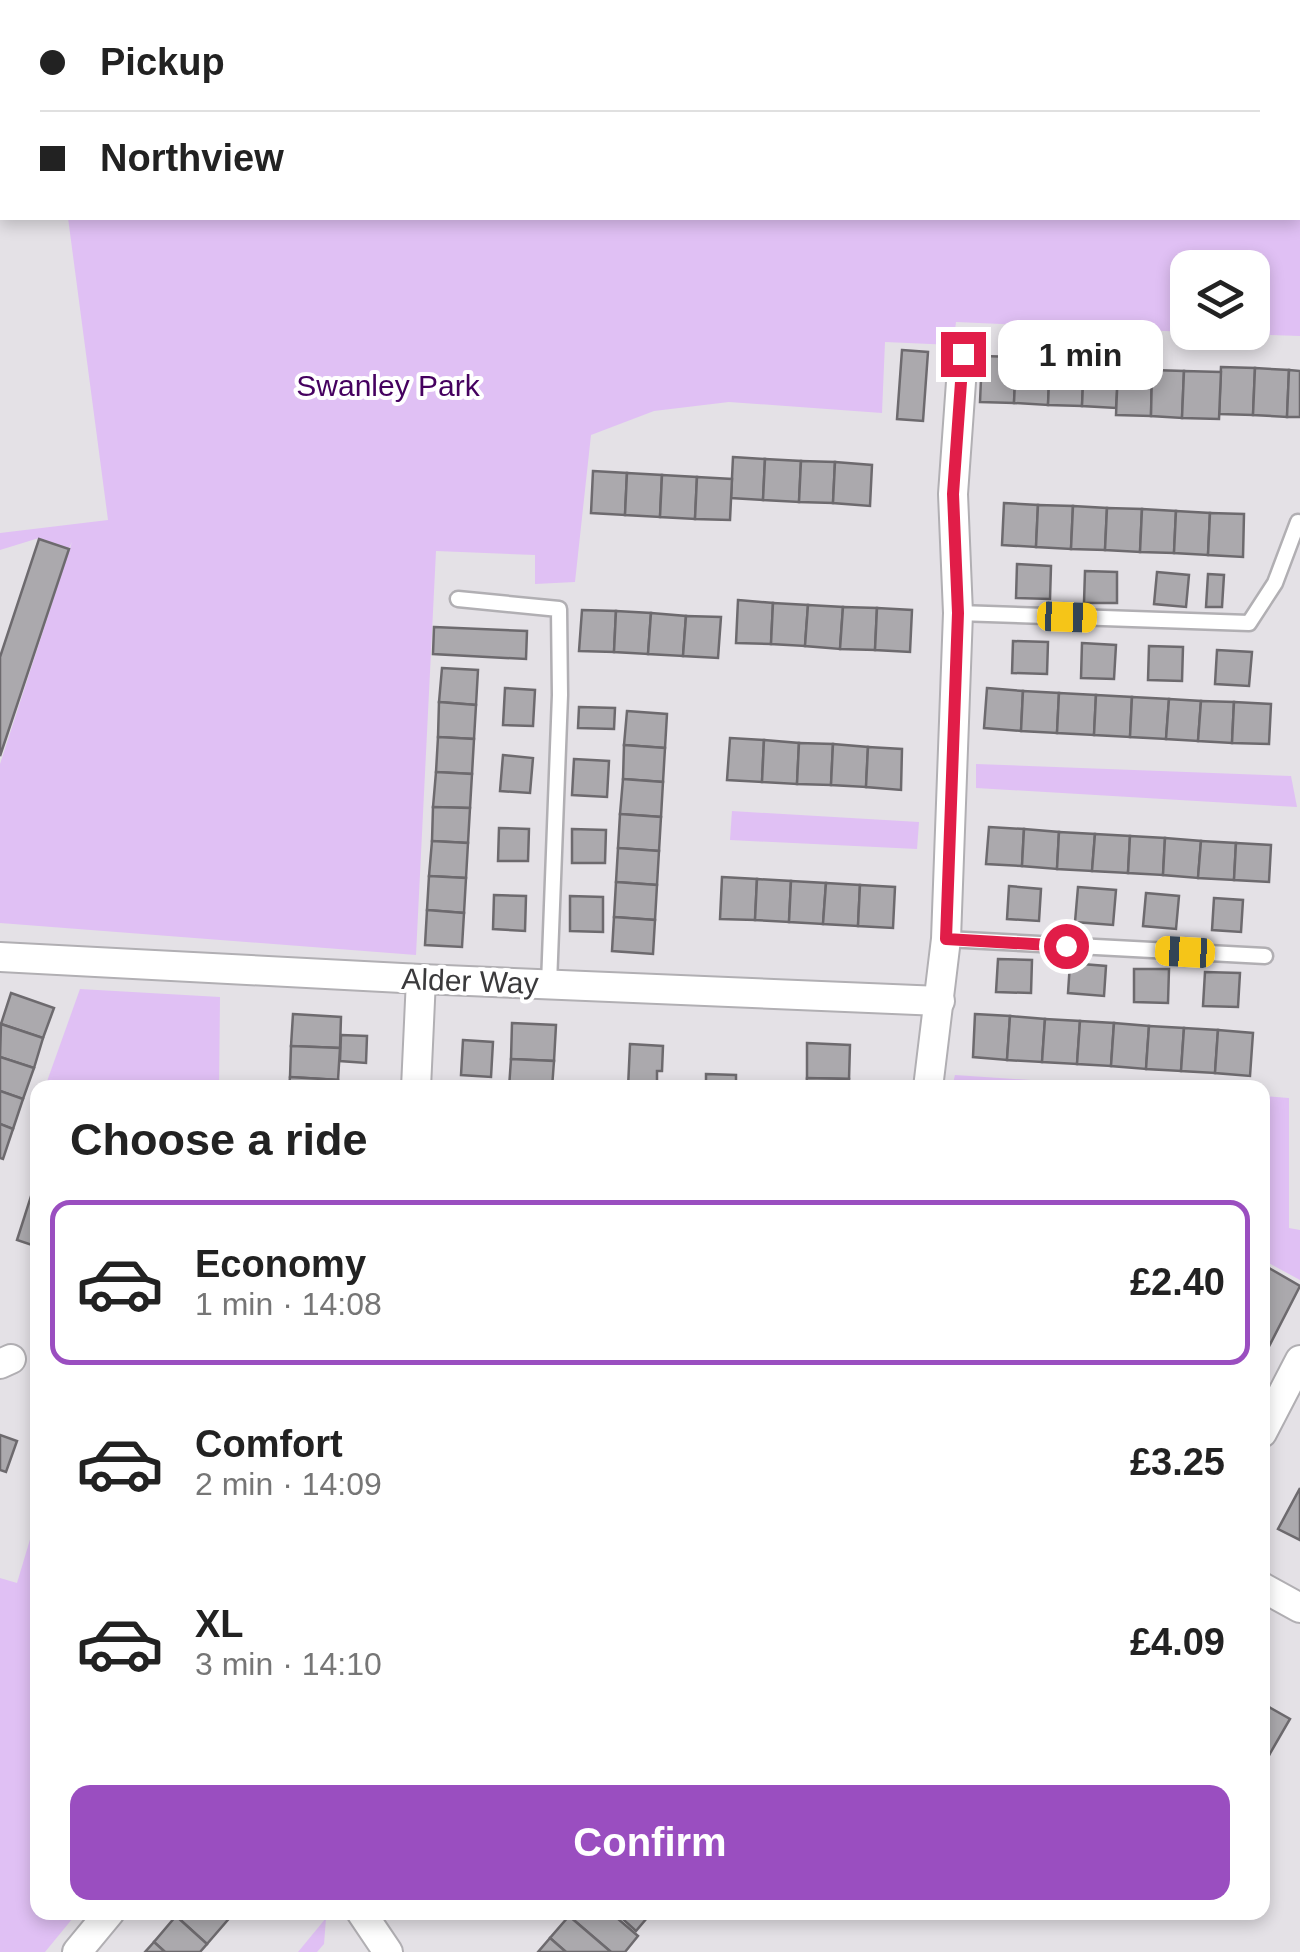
<!DOCTYPE html>
<html lang="en">
<head>
<meta charset="utf-8">
<style>
	body { margin:0; font-family:Arial,sans-serif; background:#f2f2f2; color:#222; height:100vh; display:flex; flex-direction:column; font-size:38px; white-space:nowrap }
	* { box-sizing:border-box; margin:0 }
	p { font-size:32px; color:#767676 }
	.icon { flex:none; width:55px; height:55px; fill:none; stroke:currentColor; stroke-width:2; stroke-linecap:round; stroke-linejoin:round }
	.map { position:relative; flex:1; overflow:hidden }
	.sheet { position:absolute; left:30px; top:1080px; width:1240px; height:840px; display:flex; flex-direction:column; background:#fff; border-radius:20px; box-shadow:0 5px 15px #0003 }
	.sheet>* { flex:none }
	.banner { position:absolute; left:0px; top:0px; width:1300px; height:220px; box-shadow:0 5px 15px #0003; display:grid; align-content:center; height:220px; padding:0 40px; background:#fff }
	.tools { position:absolute; left:1170px; top:250px; display:grid; gap:20px }
	.tools a { display:grid; place-items:center; width:100px; height:100px; border-radius:20px; background:#fff; box-shadow:0 5px 15px #0003; font-size:50px }
	.end { position:absolute; width:45px; height:45px; margin:-22px; border:12px solid #e11d48; background:#fff; box-shadow:0 0 0 5px #fff }
	.from { border-radius:50% }
	.bubble { position:absolute; height:70px; border-radius:20px; background:#fff; box-shadow:0 5px 15px #0003; font-size:32px; font-weight:600; line-height:70px; text-align:center }
	.car { position:absolute; width:30px; height:60px; margin:-30px -15px; border-radius:12px; box-shadow:0 0 8px 2px #0007; background:linear-gradient(#f5c518 24%,#345 0 40%,#f5c518 0 76%,#345 0 86%,#f5c518 0) }
	.banner b { display:flex; align-items:center; gap:35px; height:95px; font-size:38px }
	.banner b+b { border-top:2px solid #e0e0e0 }
	.banner i { width:25px; height:25px; background:#222 }
	ul { padding:0; list-style:none }
	li { display:flex; align-items:center; gap:30px; height:165px; margin:0 20px 15px; padding:0 20px; border:5px solid transparent; border-radius:20px }
	li div { flex:1 }
	li b { display:block; font-size:38px }
	li em { font-style:normal; font-weight:600 }
	li.active { border-color:#9a4ec0 }
	li>.icon { width:90px; height:90px; stroke-width:1.5 }
	h2 { padding:0 40px; font-size:45px; line-height:120px }
	.button { display:flex; gap:20px; margin-top:auto; padding:20px 40px }
	.button a { flex:1; height:115px; border-radius:20px; background:#9a4ec0; color:#fff; font-size:40px; font-weight:600; line-height:115px; text-align:center }
	.map>svg:first-child { display:block }
	.green { fill:#e0c0f4 }
	.building { fill:#aba9ad; stroke:#6d6a6e; stroke-width:2.5 }
	.lines { fill:none; stroke-linecap:round; stroke-linejoin:round }
	.lane-casing { stroke:#b1afb3; stroke-width:19 }
	.street-casing { stroke:#b1afb3; stroke-width:32 }
	.lane { stroke:#fff; stroke-width:14 }
	.street { stroke:#fff; stroke-width:28 }
	.route { stroke:#e11d48; stroke-width:12 }
	.labels { text-anchor:middle; dominant-baseline:central; stroke-width:8; stroke-linejoin:round; paint-order:stroke }
	.park-label { font-size:30px; fill:#45015f; stroke:#fff }
	.street-label { font-size:30px; fill:#3b3a3c; stroke:#fff }
</style>
</head>
<body>
<div class="map">
<svg width="1300" height="1952" viewBox="0 0 1300 1952">
	<rect width="100%" height="100%" fill="#e4e1e6"/>
	<g class="green">
		<path d="M39 0H1300V336L1208 333 1252 332V268H1188L1187 332 956 322 953 345 885 342 882 413 729 402 654 411 591 435 575 582 535 584V555L436 551 416 955 0 923V764L72 542 69 548 39 538 0 550V533L108 520 68 218H1298V2Z"/>
		<path d="M976 764 1291 776 1297 807 976 788Z"/>
		<path d="M732 811 919 822 917 849 730 840Z"/>
		<path d="M80 989 220 997 219 1087H45Z"/>
		<path d="M955 1075 1137 1087H952Z"/>
		<path d="M1263 1096 1289 1098V1228L1300 1230V1280L1263 1260Z"/>
		<path d="M37 1516 38 1912 77 1913 45 1952H0V1578L17 1583Z"/>
		<path d="M326 1918 324 1944 317 1952H298Z"/>
	</g>
	<g class="building">
		<path d="M902 350 928 352 923 421 897 419Z"/>
		<path d="M982 356 1016 357 1014 403 980 402Z"/>
		<path d="M1016 357 1050 359 1048 405 1014 403Z"/>
		<path d="M1050 359 1084 360 1082 406 1048 405Z"/>
		<path d="M1084 360 1119 361 1116 408 1082 406Z"/>
		<path d="M1221 367 1255 368 1253 415 1219 414Z"/>
		<path d="M1118 368 1152 370 1151 416 1116 415Z"/>
		<path d="M1255 368 1289 370 1287 417 1253 415Z"/>
		<path d="M1152 370 1184 371 1182 418 1151 416Z"/>
		<path d="M1289 370 1300 371V417H1287Z"/>
		<path d="M1184 371 1221 372 1219 419 1182 418Z"/>
		<path d="M733 457 765 459 763 500 731 498Z"/>
		<path d="M765 459 801 461 799 502 763 500Z"/>
		<path d="M801 461 835 462 833 503 799 502Z"/>
		<path d="M835 462 872 465 870 506 833 503Z"/>
		<path d="M593 471 627 473 625 515 591 513Z"/>
		<path d="M627 473 662 475 660 517 625 515Z"/>
		<path d="M662 475 697 477 695 519 660 517Z"/>
		<path d="M697 477 732 479 730 520 695 519Z"/>
		<path d="M1004 503 1038 505 1036 547 1002 545Z"/>
		<path d="M1038 505 1073 506 1071 549 1036 547Z"/>
		<path d="M1073 506 1107 508 1105 550 1071 549Z"/>
		<path d="M1107 508 1142 509 1140 552 1105 550Z"/>
		<path d="M1142 509 1176 511 1174 553 1140 552Z"/>
		<path d="M1176 511 1210 513 1208 555 1174 553Z"/>
		<path d="M1210 513 1244 514 1243 557 1208 555Z"/>
		<path d="M39 539 69 549 0 756V657Z"/>
		<path d="M1017 564 1051 566 1050 599 1016 598Z"/>
		<path d="M1085 571 1117 572V603H1084Z"/>
		<path d="M1157 572 1189 575 1186 607 1154 604Z"/>
		<path d="M1208 574 1224 575 1222 607H1206Z"/>
		<path d="M738 600 773 603 771 644 736 643Z"/>
		<path d="M773 603 808 605 805 646 771 644Z"/>
		<path d="M808 605 843 607 840 649 805 646Z"/>
		<path d="M843 607 877 608 875 650 840 649Z"/>
		<path d="M877 608 912 610 910 652 875 650Z"/>
		<path d="M582 610 616 611 614 652 579 651Z"/>
		<path d="M616 611 651 613 648 654 614 652Z"/>
		<path d="M651 613 686 616 683 656 648 654Z"/>
		<path d="M686 616 721 617 718 658 683 656Z"/>
		<path d="M434 627 527 631 526 659 433 654Z"/>
		<path d="M1013 641 1048 642 1047 674 1012 673Z"/>
		<path d="M1082 643 1116 645 1114 679 1081 678Z"/>
		<path d="M1149 646 1183 647 1182 681 1148 680Z"/>
		<path d="M1217 650 1252 652 1249 686 1215 684Z"/>
		<path d="M442 668 478 670 476 705 439 702Z"/>
		<path d="M505 688 535 690 533 726 503 725Z"/>
		<path d="M987 688 1023 691 1021 731 984 728Z"/>
		<path d="M1023 691 1059 693 1057 733 1021 731Z"/>
		<path d="M1059 693 1096 695 1094 735 1057 733Z"/>
		<path d="M1096 695 1132 697 1130 737 1094 735Z"/>
		<path d="M1132 697 1169 699 1166 739 1130 737Z"/>
		<path d="M1169 699 1201 701 1198 741 1166 739Z"/>
		<path d="M1201 701 1234 702 1232 743 1198 741Z"/>
		<path d="M439 702 476 705 474 739 438 737Z"/>
		<path d="M1234 702 1271 704 1269 744 1232 743Z"/>
		<path d="M579 707 615 708 614 729 578 728Z"/>
		<path d="M627 711 667 714 665 748 624 745Z"/>
		<path d="M438 737 474 739 472 774 436 772Z"/>
		<path d="M730 738 764 740 762 782 727 780Z"/>
		<path d="M764 740 799 743 797 784 762 782Z"/>
		<path d="M799 743 833 744 831 785 797 784Z"/>
		<path d="M833 744 868 747 866 787 831 785Z"/>
		<path d="M624 745 665 748 663 782 623 779Z"/>
		<path d="M868 747 902 749 901 790 866 787Z"/>
		<path d="M503 755 533 758 530 793 500 791Z"/>
		<path d="M574 759 609 761 607 797 572 795Z"/>
		<path d="M436 772 472 774 470 808 433 807Z"/>
		<path d="M623 779 663 782 661 817 620 814Z"/>
		<path d="M433 807 470 808 468 843 432 841Z"/>
		<path d="M620 814 661 817 659 851 618 848Z"/>
		<path d="M989 827 1024 829 1022 866 986 864Z"/>
		<path d="M499 828 529 829 528 861H498Z"/>
		<path d="M572 829 606 830 605 863H572Z"/>
		<path d="M1024 829 1059 832 1057 869 1022 866Z"/>
		<path d="M1059 832 1095 834 1092 871 1057 869Z"/>
		<path d="M1095 834 1130 836 1128 873 1092 871Z"/>
		<path d="M1130 836 1165 838 1163 875 1128 873Z"/>
		<path d="M1165 838 1201 841 1198 878 1163 875Z"/>
		<path d="M432 841 468 843 466 878 429 876Z"/>
		<path d="M1201 841 1236 843 1234 880 1198 878Z"/>
		<path d="M1236 843 1271 845 1269 882 1234 880Z"/>
		<path d="M618 848 659 851 657 885 616 882Z"/>
		<path d="M429 876 466 878 464 913 427 910Z"/>
		<path d="M722 877 757 879 755 920 720 919Z"/>
		<path d="M757 879 791 881 789 922 755 920Z"/>
		<path d="M791 881 826 883 823 924 789 922Z"/>
		<path d="M616 882 657 885 655 920 614 917Z"/>
		<path d="M826 883 860 885 858 926 823 924Z"/>
		<path d="M860 885 895 887 893 928 858 926Z"/>
		<path d="M1009 886 1041 889 1039 921 1007 919Z"/>
		<path d="M1078 887 1116 890 1113 925 1075 922Z"/>
		<path d="M1146 893 1179 896 1176 929 1143 926Z"/>
		<path d="M494 895 526 896 525 931 493 929Z"/>
		<path d="M570 896 603 897V932L570 931Z"/>
		<path d="M1214 898 1243 900 1241 932 1212 930Z"/>
		<path d="M427 910 464 913 462 947 425 945Z"/>
		<path d="M614 917 655 920 653 954 612 951Z"/>
		<path d="M998 959 1032 960 1031 993 996 992Z"/>
		<path d="M1070 963 1106 966 1104 996 1068 993Z"/>
		<path d="M1134 969H1169L1168 1003 1134 1002Z"/>
		<path d="M1205 972 1240 973 1238 1007 1203 1006Z"/>
		<path d="M11 993 54 1008 43 1038 1 1024Z"/>
		<path d="M293 1014 341 1017 340 1048 291 1046Z"/>
		<path d="M975 1014 1010 1016 1007 1060 973 1057Z"/>
		<path d="M1010 1016 1045 1019 1042 1062 1007 1060Z"/>
		<path d="M1045 1019 1080 1021 1077 1064 1042 1062Z"/>
		<path d="M1080 1021 1114 1023 1111 1066 1077 1064Z"/>
		<path d="M512 1023 556 1025 554 1061 511 1059Z"/>
		<path d="M1114 1023 1149 1026 1146 1069 1111 1066Z"/>
		<path d="M1 1024 43 1038 34 1068 0 1057Z"/>
		<path d="M1149 1026 1184 1028 1181 1071 1146 1069Z"/>
		<path d="M1184 1028 1218 1030 1215 1073 1181 1071Z"/>
		<path d="M1218 1030 1253 1033 1250 1076 1215 1073Z"/>
		<path d="M341 1035 367 1036 366 1063 340 1061Z"/>
		<path d="M463 1040 493 1042 491 1077 461 1075Z"/>
		<path d="M807 1043 850 1045 849 1079 807 1078Z"/>
		<path d="M630 1044 663 1046 662 1071H657V1088H628Z"/>
		<path d="M291 1046 340 1048 338 1080 290 1077Z"/>
		<path d="M0 1057 34 1068 23 1099 0 1091Z"/>
		<path d="M511 1059 554 1061 552 1088H509Z"/>
		<path d="M706 1074 736 1075V1088H706Z"/>
		<path d="M290 1077 338 1080 337 1088H289Z"/>
		<path d="M807 1078 849 1079 848 1088H806Z"/>
		<path d="M0 1091 23 1099 13 1129 0 1124Z"/>
		<path d="M0 1124 13 1129 3 1159 0 1158Z"/>
		<path d="M32 1193 38 1195V1247L17 1240Z"/>
		<path d="M1269 1268 1300 1286 1262 1360V1280Z"/>
		<path d="M0 1435 17 1441 6 1472 0 1470Z"/>
		<path d="M1300 1488V1540L1278 1529Z"/>
		<path d="M1262 1703 1290 1719 1264 1764 1262 1763Z"/>
		<path d="M179 1912H229L232 1915 207 1944 176 1916Z"/>
		<path d="M572 1912H610L638 1936 625 1952H611L569 1916Z"/>
		<path d="M615 1912H652L636 1931Z"/>
		<path d="M176 1916 207 1944 200 1952H165L154 1942Z"/>
		<path d="M569 1916 611 1952H566L550 1938Z"/>
		<path d="M550 1938 566 1952H538Z"/>
		<path d="M154 1942 165 1952H145Z"/>
	</g>
	<g class="lines">
		<defs>
			<g id="lane">
				<path d="M458 599 559 609 560 695 549 984"/>
				<path d="M958 613 1249 623 1275 583 1298 522"/>
				<path d="M946 939 1265 956"/>
			</g>
			<g id="street">
				<path d="M0 957 421 979 940 1001"/>
				<path d="M416 1088 421 979"/>
				<path d="M928 1088 946 939 958 613 953 494 963 354"/>
				<path d="M0 1364 11 1359"/>
				<path d="M1262 1433 1300 1360"/>
				<path d="M1262 1587 1300 1608"/>
				<path d="M361 1912 388 1952"/>
				<path d="M77 1952 110 1912"/>
			</g>
		</defs>
		<use href="#lane" class="lane-casing"/>
		<use href="#street" class="street-casing"/>
		<use href="#lane" class="lane"/>
		<use href="#street" class="street"/>
	</g>
	<g class="lines">
		<path class="route" d="M963 354 953 494 958 613 946 939 1066 946"/>
	</g>
	<g class="labels">
		<g class="park-label">
			<text x="388" y="385">Swanley Park</text>
		</g>
		<g class="street-label">
			<text transform="translate(470 981) rotate(2)">Alder Way</text>
		</g>
	</g>
</svg>
<div class="tools">
<a><svg class="icon" aria-label="layers" viewBox="0 0 24 24"><path d="M12 4l9 5-9 5-9-5zM3 14l9 5 9-5"/></svg></a>
</div>
<i class="end from" style="left:1066px;top:946px"></i>
<i class="end" style="left:963px;top:354px"></i>
<div class="bubble" style="left:998px;top:320px;width:165px">1 min</div>
<i class="car" style="left:1067px;top:617px;rotate:92deg"></i>
<i class="car" style="left:1185px;top:952px;rotate:273deg"></i>
<div class="banner">
<b><i class="from"></i>Pickup</b>
<b><i></i>Northview</b>
</div>
<section class="sheet">
<h2>Choose a ride</h2>
<ul>
<li class="active"><svg class="icon" aria-label="car" viewBox="0 0 24 24"><path d="M5 17H2v-5l4-1 3-4h7l3 4 3 1v5h-3M9 17h6M6 11h13"/><circle cx="7" cy="17" r="2"/><circle cx="17" cy="17" r="2"/></svg><div><b>Economy</b><p>1 min · 14:08</p></div><em>£2.40</em></li>
<li><svg class="icon" aria-label="car" viewBox="0 0 24 24"><path d="M5 17H2v-5l4-1 3-4h7l3 4 3 1v5h-3M9 17h6M6 11h13"/><circle cx="7" cy="17" r="2"/><circle cx="17" cy="17" r="2"/></svg><div><b>Comfort</b><p>2 min · 14:09</p></div><em>£3.25</em></li>
<li><svg class="icon" aria-label="car" viewBox="0 0 24 24"><path d="M5 17H2v-5l4-1 3-4h7l3 4 3 1v5h-3M9 17h6M6 11h13"/><circle cx="7" cy="17" r="2"/><circle cx="17" cy="17" r="2"/></svg><div><b>XL</b><p>3 min · 14:10</p></div><em>£4.09</em></li>
</ul>
<div class="button"><a>Confirm</a></div>
</section>
</div>
</body>
</html>
